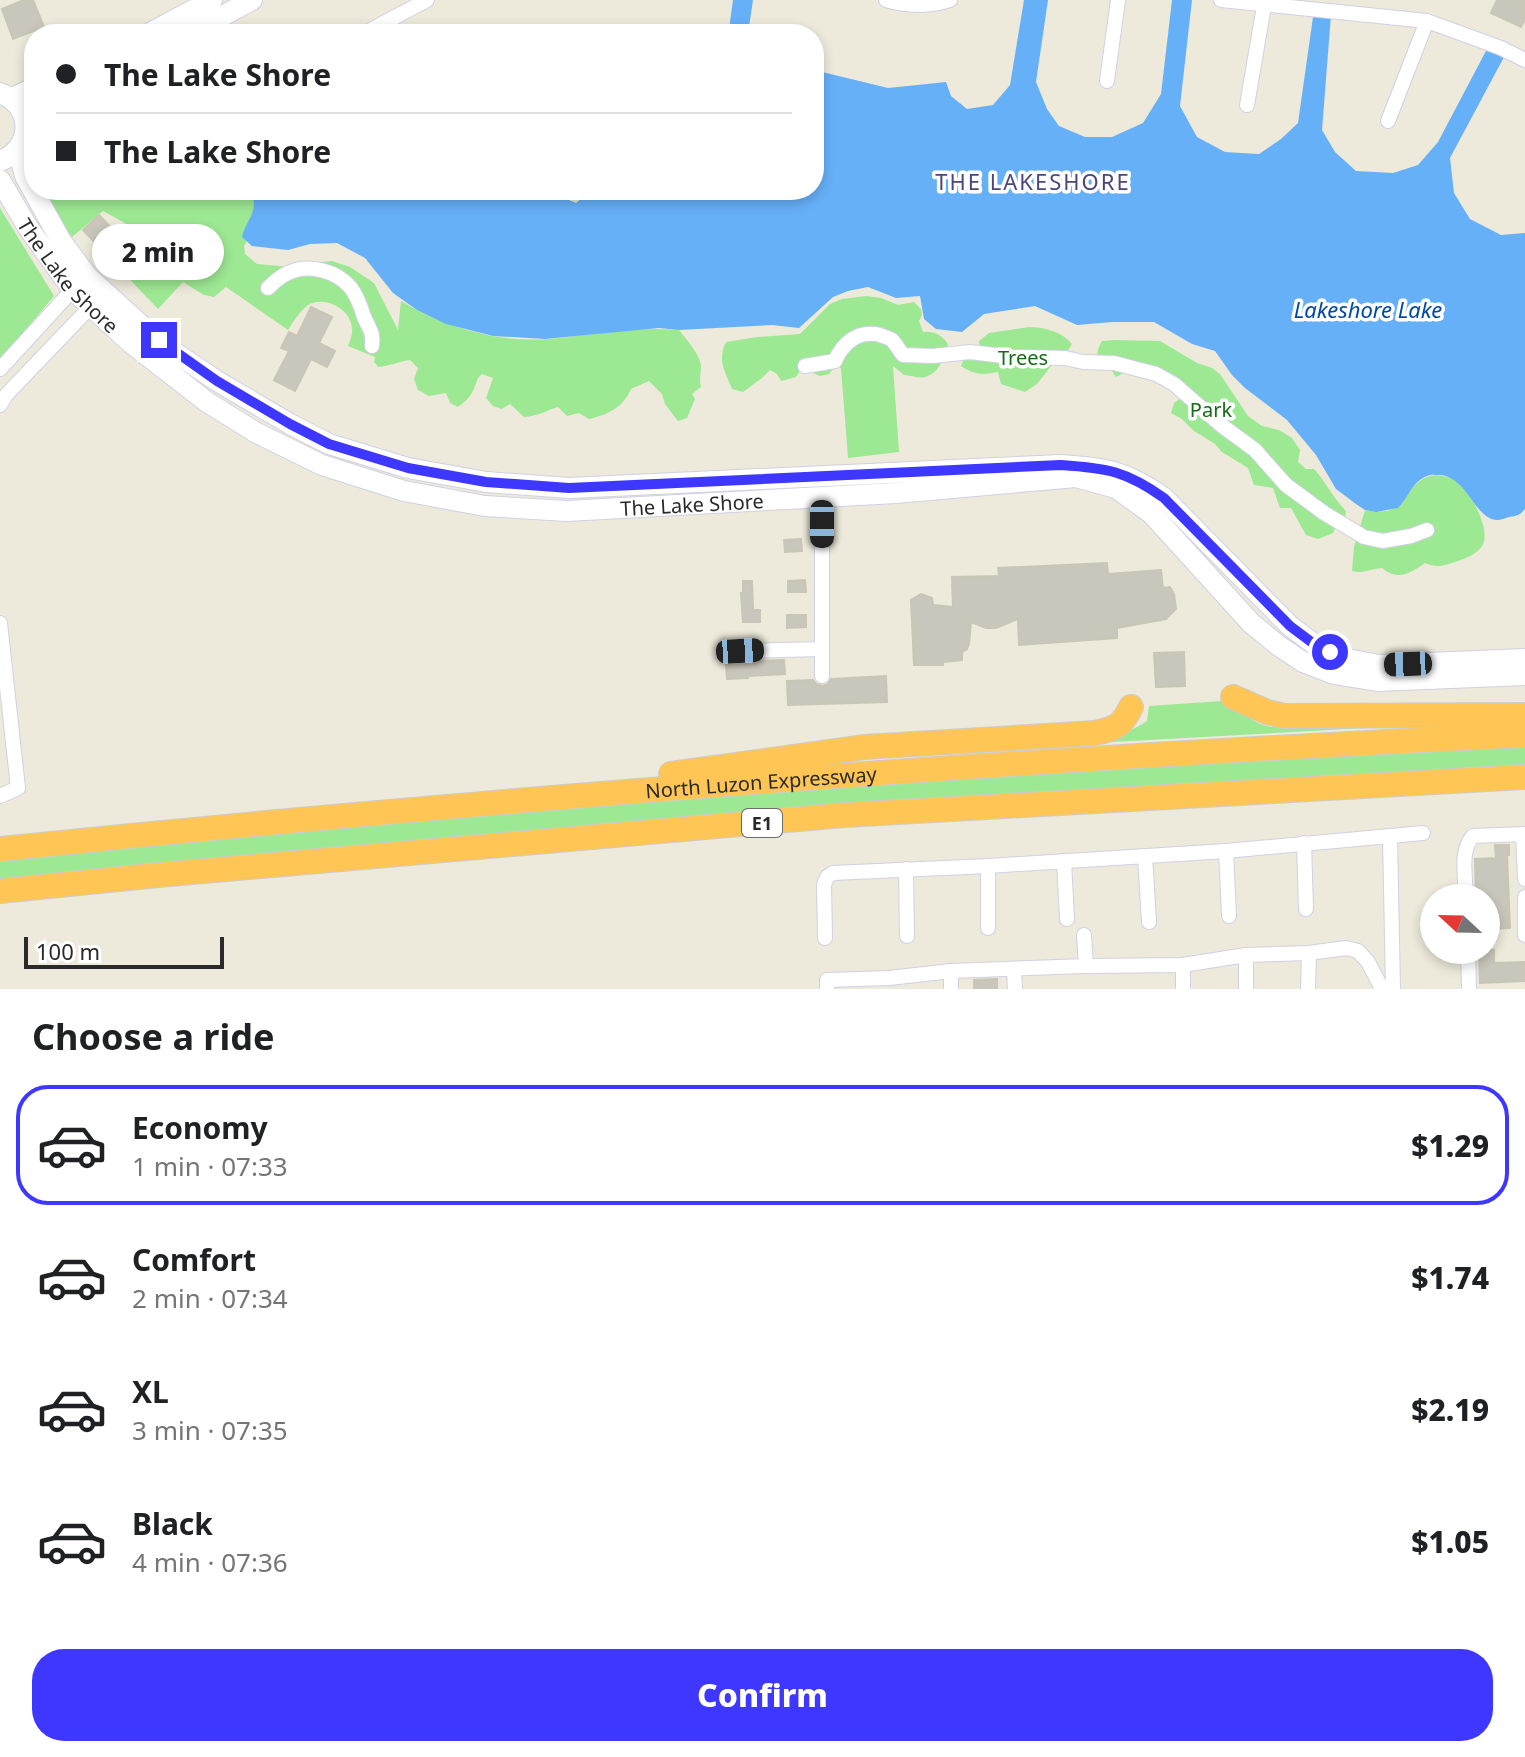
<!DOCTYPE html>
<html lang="en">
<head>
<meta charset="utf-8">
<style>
	body { margin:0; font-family:"Noto Sans",sans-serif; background:#f6f6f6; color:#202124; height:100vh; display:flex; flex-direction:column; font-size:30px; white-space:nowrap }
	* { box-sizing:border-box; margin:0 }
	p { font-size:26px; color:#757577 }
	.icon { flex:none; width:44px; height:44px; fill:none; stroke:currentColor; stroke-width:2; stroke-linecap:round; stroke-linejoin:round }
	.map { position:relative; height:989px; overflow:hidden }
	.sheet { display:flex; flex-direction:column; background:#fff; flex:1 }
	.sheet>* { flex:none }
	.banner { position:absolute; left:24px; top:24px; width:800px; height:176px; border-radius:32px; box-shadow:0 4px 12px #0003; display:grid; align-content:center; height:176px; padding:0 32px; background:#fff }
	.needle { width:52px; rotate:292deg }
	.fabs { position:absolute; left:1420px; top:884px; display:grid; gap:16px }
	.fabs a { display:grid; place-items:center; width:80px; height:80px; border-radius:50%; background:#fff; box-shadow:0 4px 12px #0003; font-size:40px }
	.scale { position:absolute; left:24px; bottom:20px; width:200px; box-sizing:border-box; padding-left:8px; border:4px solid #2a2a2a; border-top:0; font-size:22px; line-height:28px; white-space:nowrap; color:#2a2a2a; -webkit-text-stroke:6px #fff; paint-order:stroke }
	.end { position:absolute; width:36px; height:36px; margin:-18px; border:10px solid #3e37ff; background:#fff; box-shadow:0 0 0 4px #fff }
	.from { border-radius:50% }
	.bubble { position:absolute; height:56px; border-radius:28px; background:#fff; box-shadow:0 4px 12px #0003; font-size:26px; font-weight:800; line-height:56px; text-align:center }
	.car { position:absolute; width:24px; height:48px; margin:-24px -12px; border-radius:10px; box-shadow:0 0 6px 2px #0007; background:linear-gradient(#222 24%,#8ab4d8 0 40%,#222 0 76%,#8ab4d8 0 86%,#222 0) }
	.banner b { display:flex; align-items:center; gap:28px; height:76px; font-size:30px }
	.banner b+b { border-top:2px solid #e0e0e0 }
	.banner i { width:20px; height:20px; background:#202124 }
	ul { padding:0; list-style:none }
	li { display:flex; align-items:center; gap:24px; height:120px; margin:0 16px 12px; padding:0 16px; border:4px solid transparent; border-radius:32px }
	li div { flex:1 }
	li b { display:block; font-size:30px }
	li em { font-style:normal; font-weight:800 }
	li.on { border-color:#3e37ff }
	li>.icon { width:72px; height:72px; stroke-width:1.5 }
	h2 { padding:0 32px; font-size:36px; line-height:96px }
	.cta { display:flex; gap:16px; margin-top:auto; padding:16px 32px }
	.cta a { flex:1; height:92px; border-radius:32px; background:#3e37ff; color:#fff; font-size:32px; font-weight:800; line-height:92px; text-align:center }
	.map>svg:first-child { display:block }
	.green { fill:#9de893 }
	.water { fill:#66b0f8 }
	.building { fill:#c9c6bb; stroke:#c9c6b5; stroke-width:2 }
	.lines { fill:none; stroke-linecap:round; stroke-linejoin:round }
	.street-casing { stroke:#d1d0e4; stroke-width:16 }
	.secondary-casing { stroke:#d1d0e4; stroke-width:22 }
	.highway-casing { stroke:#ccc; stroke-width:26 }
	.street { stroke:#fff; stroke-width:14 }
	.secondary { stroke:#fff; stroke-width:20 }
	.highway { stroke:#ffc555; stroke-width:24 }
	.route { stroke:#3e37ff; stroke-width:10 }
	.labels { text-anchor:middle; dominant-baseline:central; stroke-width:7; stroke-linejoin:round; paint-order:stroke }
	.shield { fill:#fff; stroke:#6a6a6a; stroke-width:2 }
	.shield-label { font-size:18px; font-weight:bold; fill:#2a2a2a }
	.street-label { font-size:20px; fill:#2a2a2a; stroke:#fff }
	.park-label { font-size:20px; fill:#146d16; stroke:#fff }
	.neighbourhood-label { font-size:22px; letter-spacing:2px; fill:#4a477f; stroke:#fff }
	.water-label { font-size:22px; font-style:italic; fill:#0349a5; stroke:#fff }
</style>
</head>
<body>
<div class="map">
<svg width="1525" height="989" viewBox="0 0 1525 989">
	<rect width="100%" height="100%" fill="#edeadb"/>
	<g class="green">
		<path d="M40 190H256L254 230 244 246 245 254 257 264 290 267 311 263 332 261 350 267 374 283 398 330 401 301C444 327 497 343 549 339 592 335 636 326 679 330 686 339 700 354 701 366 701 374 699 379 701 387L692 394 695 399 687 418 678 421 665 404 662 394 649 381 631 389C624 407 607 415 589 419L579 413 567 416 558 407C545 411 538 416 524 417L510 404 502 409 493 406 486 398 493 378 482 374C476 379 477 382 474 389 470 397 465 402 458 407L450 403 446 393 429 396 418 390 414 379 418 368 410 360C398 362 389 366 378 367L374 362 375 357 348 346C350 340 353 334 352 328 351 309 325 295 308 305 300 311 293 322 288 330L226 287 214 297 204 295 183 282 158 309 115 264 133 246 125 223 103 211 72 237 48 206Z"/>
		<path d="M0 208 54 296 0 360Z"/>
		<path d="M866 296 881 298 898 305 914 302 921 309 922 315 919 321 923 332C935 331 941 335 948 344 944 357 940 373 925 377 918 379 912 375 904 375L893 366 899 452 848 458 841 368 835 366 829 374 820 376 802 368 796 377 781 381 777 374 770 370 762 378 743 392 732 389C725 371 717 361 726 342L757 337 800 334 830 304 842 299Z"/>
		<path d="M1029 327C1045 327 1062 332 1072 344L1065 355 1055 361 1037 384 1025 392 1001 384 998 372C983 375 974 375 961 366L966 353 980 349 979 341 989 333Z"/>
		<path d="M1115 340 1160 341 1197 363 1212 368 1220 374 1248 416 1262 426 1279 430 1292 438 1300 450 1298 462 1306 469H1314C1326 482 1333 498 1346 511L1345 519 1337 524 1333 533 1318 539 1306 535 1291 508H1280L1273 488 1254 485 1248 468 1222 452 1215 444 1194 431 1182 419 1171 413 1174 403 1186 394 1131 369 1116 377 1107 364 1097 360 1098 349 1102 341Z"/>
		<path d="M1435 475C1444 476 1452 477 1459 483 1471 493 1492 531 1482 546 1477 554 1465 559 1455 562 1444 566 1436 568 1425 563 1409 574 1398 581 1382 568 1370 569 1363 574 1352 571L1354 547 1365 510C1413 520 1401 480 1435 475Z"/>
		<path d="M1236 700C1247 718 1251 722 1271 727L1367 722 1365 728 1057 745C1087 740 1121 739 1147 721L1149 706Z"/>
		<path d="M1525 742V771L0 885V859L287 830 870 782Z"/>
	</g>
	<g class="water">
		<path d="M733 0H753L748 34H605L623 29H729Z"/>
		<path d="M1024 0H1048L1036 82 1047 109 1059 126 1085 137H1112L1143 123 1161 94 1172 0H1192L1180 106 1197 137 1225 152 1259 154 1281 139 1298 123 1314 10 1331 15 1322 130 1335 152 1356 171 1393 173 1418 165 1438 142 1487 49 1504 57 1450 158 1454 193 1470 219 1501 235 1525 233V509C1520 515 1517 516 1509 517 1505 518 1501 520 1497 520 1474 519 1469 478 1440 475 1436 475 1431 474 1427 476 1413 481 1408 498 1398 508L1376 512 1365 510 1356 504 1336 489 1316 455 1287 420 1245 388 1232 375 1215 351 1192 344 1154 322H1113L1077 325 1035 306 984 314 962 332 936 329 924 319 920 296 896 298 868 287 848 291 833 297 799 328 772 325 679 330 659 328 545 339 493 336 446 324 417 310 393 293 365 258 337 243 310 244 288 250 252 246 242 237C248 216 258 215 252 190H545L576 203 591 190H814V70L888 88 946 82 951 96 967 109 993 105 1010 85Z"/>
	</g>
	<g class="building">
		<path d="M24 0H33L44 27 13 39 2 9Z"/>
		<path d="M1497 0H1525V19L1521 27 1491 13Z"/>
		<path d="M99 215 118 235 102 250 83 230Z"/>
		<path d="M311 307 332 317 319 343 335 351 327 367 311 359 295 391 274 380 289 351 281 348 289 332 297 336Z"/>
		<path d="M801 539 802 551 785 552 784 540Z"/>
		<path d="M1107 563 1108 574 1161 570 1163 588 1170 587 1174 594 1176 609 1166 619 1117 628V638L1019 645 1018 619 996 628H986L971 622 969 644 967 649 962 652V660L943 662V665H914L911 600 921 594 932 598 933 605 953 607 952 577 999 576 998 568Z"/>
		<path d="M805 580 806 592H788V581Z"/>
		<path d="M743 581H752L753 610H760V622H743L741 593H743Z"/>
		<path d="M787 615H806V627L787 628Z"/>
		<path d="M1184 652 1185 686 1156 687 1154 653Z"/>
		<path d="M784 660 785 674 748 676V678L727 679 726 665 753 664V661Z"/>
		<path d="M886 676 887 702 788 705 787 681 813 680 816 684 823 686 828 684 831 679Z"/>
		<path d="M1495 845H1509V855H1507L1510 928 1486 929V898H1476L1475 859 1496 858Z"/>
		<path d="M1479 950H1494V963L1525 962V981L1480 983Z"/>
		<path d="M997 979V989H974V980Z"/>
	</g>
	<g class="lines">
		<defs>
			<g id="street">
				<path d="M886 0C906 6 930 7 950 0"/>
				<path d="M1221 0 1427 21 1501 48 1525 60"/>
				<path d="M363 34 427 0"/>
				<path d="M1107 81 1118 0"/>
				<path d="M1247 105 1264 6"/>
				<path d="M1388 121 1427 21"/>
				<path d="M268 288C274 282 281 276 288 273 309 263 337 271 351 288 357 296 361 307 364 317 369 328 374 333 372 346"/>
				<path d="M805 366 835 361C843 342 859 330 880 335 882 336 890 338 892 340 896 344 899 350 903 355L933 356 970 352 1012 357 1065 358 1083 362 1114 363 1156 374 1174 384 1221 425 1255 450 1286 485 1324 513 1364 537 1383 541 1411 536 1427 530"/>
				<path d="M0 369 78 284"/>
				<path d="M0 405 7 394 97 300"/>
				<path d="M822 497V676"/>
				<path d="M0 623 18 788 0 796"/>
				<path d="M740 651 821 649"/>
				<path d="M1523 834 1525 879"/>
				<path d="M1390 837 1393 989"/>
				<path d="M1304 843 1306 909"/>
				<path d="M1226 851 1229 916"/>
				<path d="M1145 856 1149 922"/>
				<path d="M1064 861 1067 919"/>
				<path d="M988 866V928"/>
				<path d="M906 869 907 936"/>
				<path d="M1525 897V935"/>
				<path d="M1466 898C1466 879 1459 851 1473 836L1525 834"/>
				<path d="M1084 935 1086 966"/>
				<path d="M825 938 824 885 827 877 833 873 988 866 1226 851 1423 833"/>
				<path d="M1468 950 1469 989"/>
				<path d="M1014 969 1015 989"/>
				<path d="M951 971V989"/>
				<path d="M827 989V980L889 978 951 971 1086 966 1183 965 1246 955 1309 953 1346 948 1358 951 1368 962 1382 989"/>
				<path d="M1183 989V965"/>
				<path d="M1246 989V955"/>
				<path d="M1308 989 1309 953"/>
			</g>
			<g id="secondary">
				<path d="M148 34 212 0"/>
				<path d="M189 34 252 0"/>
				<path d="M0 93C34 106 34 148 0 161"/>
				<path d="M12 98 34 88"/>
				<path d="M18 149 25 176 61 241 87 276 144 328 174 352 217 381 290 424 329 444 408 468 486 482 569 488 1061 465C1107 468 1126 471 1164 498L1290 626 1314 644 1347 659 1379 665 1525 659"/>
				<path id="s1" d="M0 180 27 226 72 289 131 343 207 402 255 432 322 465 404 491 485 506 567 511 896 493 1076 477 1116 488 1152 514 1251 623 1279 646 1303 662 1334 674 1377 681 1525 675"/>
			</g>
			<g id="highway">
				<path d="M1233 697 1267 712 1284 716 1525 715"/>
				<path d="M671 774 865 747 1095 733C1115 729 1122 726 1131 707"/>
				<path id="s2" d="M0 849C507 797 1016 759 1525 735"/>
				<path d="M0 891 158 875 845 815 1525 777"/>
			</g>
		</defs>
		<use href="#street" class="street-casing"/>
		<use href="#secondary" class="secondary-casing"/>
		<use href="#highway" class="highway-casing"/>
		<use href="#street" class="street"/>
		<use href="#secondary" class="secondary"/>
		<use href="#highway" class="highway"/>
	</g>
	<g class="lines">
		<path class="route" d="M159 340 217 381 290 424 329 444 408 468 486 482 569 488 1061 465C1107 468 1126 471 1164 498L1290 626 1314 644 1330 652"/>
	</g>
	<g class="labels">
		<rect class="shield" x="742" y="809" width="40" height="28" rx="6"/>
		<g class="shield-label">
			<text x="762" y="823">E1</text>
		</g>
		<g class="street-label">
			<text stroke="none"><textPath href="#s1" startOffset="118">The Lake Shore</textPath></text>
			<text stroke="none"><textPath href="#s1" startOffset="814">The Lake Shore</textPath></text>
			<text stroke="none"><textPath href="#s2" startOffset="764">North Luzon Expressway</textPath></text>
		</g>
		<g class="park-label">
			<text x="1023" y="357">Trees</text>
			<text x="1211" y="409">Park</text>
		</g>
		<g class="neighbourhood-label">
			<text x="1033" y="181">THE LAKESHORE</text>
		</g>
		<g class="water-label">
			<text x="1368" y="309">Lakeshore Lake</text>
		</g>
	</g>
</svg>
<div class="fabs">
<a><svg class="needle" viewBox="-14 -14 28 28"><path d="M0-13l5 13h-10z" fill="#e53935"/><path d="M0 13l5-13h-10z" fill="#757577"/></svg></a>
</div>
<div class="scale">100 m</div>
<i class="end from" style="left:1330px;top:652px"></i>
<i class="end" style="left:159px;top:340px"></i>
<div class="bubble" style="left:92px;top:224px;width:132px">2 min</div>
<i class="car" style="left:822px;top:524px;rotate:180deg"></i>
<i class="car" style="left:740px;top:651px;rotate:87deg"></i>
<i class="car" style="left:1408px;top:664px;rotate:268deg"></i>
<div class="banner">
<b><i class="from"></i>The Lake Shore</b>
<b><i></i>The Lake Shore</b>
</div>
</div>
<section class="sheet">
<h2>Choose a ride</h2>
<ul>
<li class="on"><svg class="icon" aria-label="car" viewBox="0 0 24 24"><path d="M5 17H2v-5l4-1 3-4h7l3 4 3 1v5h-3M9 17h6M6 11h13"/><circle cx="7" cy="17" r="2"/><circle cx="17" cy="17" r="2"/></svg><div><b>Economy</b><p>1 min · 07:33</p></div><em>$1.29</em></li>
<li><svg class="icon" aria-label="car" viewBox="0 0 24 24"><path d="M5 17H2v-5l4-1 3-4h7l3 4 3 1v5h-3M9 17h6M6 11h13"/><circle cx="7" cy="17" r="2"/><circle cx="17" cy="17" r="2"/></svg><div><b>Comfort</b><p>2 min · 07:34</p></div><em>$1.74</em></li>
<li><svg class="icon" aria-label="car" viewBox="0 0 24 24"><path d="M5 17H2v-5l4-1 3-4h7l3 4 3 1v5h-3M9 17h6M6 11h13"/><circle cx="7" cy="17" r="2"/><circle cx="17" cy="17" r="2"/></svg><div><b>XL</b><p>3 min · 07:35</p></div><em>$2.19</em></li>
<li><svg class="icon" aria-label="car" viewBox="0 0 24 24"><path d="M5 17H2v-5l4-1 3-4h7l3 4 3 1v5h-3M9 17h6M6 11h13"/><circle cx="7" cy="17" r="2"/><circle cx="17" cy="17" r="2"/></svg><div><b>Black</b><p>4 min · 07:36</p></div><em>$1.05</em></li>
</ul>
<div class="cta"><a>Confirm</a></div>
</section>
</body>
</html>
